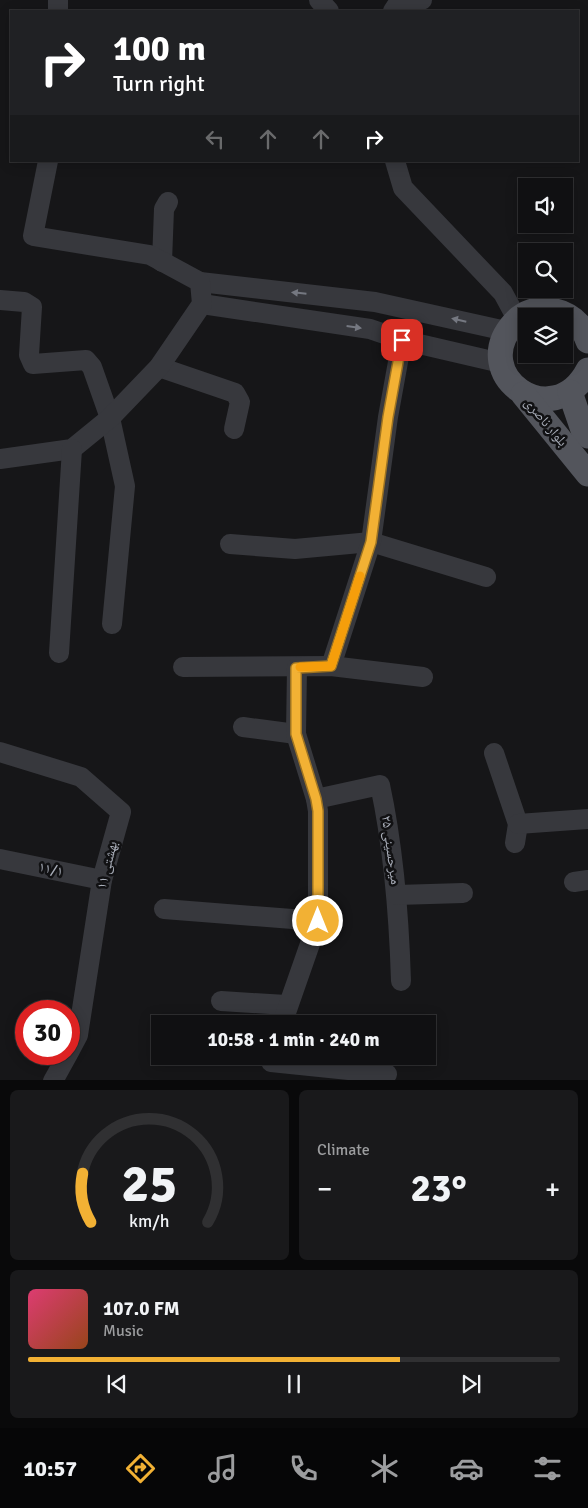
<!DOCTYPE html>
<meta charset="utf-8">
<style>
:root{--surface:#101012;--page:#19191b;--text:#f1f3f6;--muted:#9c9d9f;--line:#303032;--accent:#f2b134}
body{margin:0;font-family:Signika,"Noto Naskh Arabic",sans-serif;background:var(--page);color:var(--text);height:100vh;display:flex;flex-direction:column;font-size:19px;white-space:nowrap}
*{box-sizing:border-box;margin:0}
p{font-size:16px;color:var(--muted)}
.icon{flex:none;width:28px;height:28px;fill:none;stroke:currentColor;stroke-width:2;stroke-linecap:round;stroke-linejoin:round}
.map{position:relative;height:1080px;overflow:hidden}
.panel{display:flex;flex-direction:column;gap:10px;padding:10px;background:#09090a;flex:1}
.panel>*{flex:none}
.top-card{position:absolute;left:10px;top:10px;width:569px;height:152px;border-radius:0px;box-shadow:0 2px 12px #0003,0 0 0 1px var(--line);background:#202124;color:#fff;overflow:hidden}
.controls{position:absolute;left:518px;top:178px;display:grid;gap:10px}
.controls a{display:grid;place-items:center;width:55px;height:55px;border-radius:0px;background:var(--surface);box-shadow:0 2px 12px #0003,0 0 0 1px var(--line);font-size:25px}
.speed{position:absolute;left:15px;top:1000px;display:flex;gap:10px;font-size:25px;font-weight:700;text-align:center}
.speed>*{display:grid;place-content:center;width:65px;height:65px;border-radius:50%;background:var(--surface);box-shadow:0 2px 12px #0003,0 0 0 1px var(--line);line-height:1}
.speed .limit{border:8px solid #d22;background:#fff;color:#111}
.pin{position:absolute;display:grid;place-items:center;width:42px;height:42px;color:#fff;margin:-21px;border-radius:10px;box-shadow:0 2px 8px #0006}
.me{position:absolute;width:55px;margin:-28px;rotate:0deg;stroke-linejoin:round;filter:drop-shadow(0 0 4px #0008)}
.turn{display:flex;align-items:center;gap:18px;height:105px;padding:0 20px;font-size:22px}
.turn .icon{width:65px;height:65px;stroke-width:2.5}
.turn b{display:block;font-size:35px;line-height:42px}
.lanes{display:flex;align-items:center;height:48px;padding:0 20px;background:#0003;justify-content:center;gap:25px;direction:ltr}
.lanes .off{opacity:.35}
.big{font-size:38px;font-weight:700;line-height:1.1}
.panel .tile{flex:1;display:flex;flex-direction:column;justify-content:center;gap:8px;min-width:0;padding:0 18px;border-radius:8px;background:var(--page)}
.panel .dial{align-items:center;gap:0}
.dial svg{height:130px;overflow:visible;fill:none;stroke:var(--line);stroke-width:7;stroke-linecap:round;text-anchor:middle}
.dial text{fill:var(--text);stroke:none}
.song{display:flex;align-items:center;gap:15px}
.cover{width:60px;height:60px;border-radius:8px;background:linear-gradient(135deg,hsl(340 70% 55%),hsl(20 70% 35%))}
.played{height:5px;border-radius:2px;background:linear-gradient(90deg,var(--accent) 70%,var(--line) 70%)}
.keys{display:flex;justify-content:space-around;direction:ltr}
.heat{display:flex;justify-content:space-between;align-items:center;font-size:28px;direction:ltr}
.panel .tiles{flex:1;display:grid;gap:10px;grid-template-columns:1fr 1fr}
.tile:last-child{grid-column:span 2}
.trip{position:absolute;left:151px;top:1015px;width:285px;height:50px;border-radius:0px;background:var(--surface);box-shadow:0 2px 12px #0003,0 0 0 1px var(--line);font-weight:700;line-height:50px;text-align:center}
.tab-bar{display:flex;height:80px;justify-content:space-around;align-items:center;background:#060607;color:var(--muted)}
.tab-bar .icon{width:35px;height:35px}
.tab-bar .active{color:var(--accent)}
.tab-bar b{font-size:22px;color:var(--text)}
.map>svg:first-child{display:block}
</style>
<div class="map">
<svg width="588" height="1081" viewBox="0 0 588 1081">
<rect width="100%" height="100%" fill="#161618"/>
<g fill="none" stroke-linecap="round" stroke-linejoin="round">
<!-- minor -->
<g stroke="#37383d" stroke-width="20">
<path d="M58,0V11"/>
<path d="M319,0L329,11"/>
<path d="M393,11L397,5L422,0"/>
<path d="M395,161L403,188L503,293L517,319"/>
<path d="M162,262L164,209L168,202"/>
<path d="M200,282L375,302L506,331"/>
<path d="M0,300L24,302L32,307L29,355L33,364L86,360L92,367L110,418L125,486L112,624"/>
<path d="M202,304L370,329L402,340L501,363"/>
<path d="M159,367L235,393L240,402L234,429"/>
<path d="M0,459L72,449L110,418L159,367L202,304L200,282L150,255L33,236L48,161"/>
<path d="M230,544L295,549L371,542L486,577"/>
<path d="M59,653L72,449"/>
<path d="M331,666L371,542L388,417L402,340"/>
<path d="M183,667L331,666L423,677"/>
<path d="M243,727L296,734"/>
<path d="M0,752L81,777L121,812L102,880L78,1035L69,1052"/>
<path d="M494,753L518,824L515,843"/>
<path d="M316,799L380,785C394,850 399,915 401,981"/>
<path d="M518,824L588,819"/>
<path d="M0,859L102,880"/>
<path d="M574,882L588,880"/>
<path d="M397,895L463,893"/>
<path d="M164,909L318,921"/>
<path d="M221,1001L286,1005"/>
<path d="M282,1024L318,921V811L316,799L296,734L297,667"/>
<path d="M271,1062L387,1074"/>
<path d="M53,1081L68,1054"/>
</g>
<!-- major -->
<g stroke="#53555c" stroke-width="25">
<path d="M588,341C582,324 570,314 552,310C539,307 523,312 514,323C467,375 553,436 588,370"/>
<path d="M570,392L583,430L588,436"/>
<path d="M523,394L588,474"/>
</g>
</g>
<!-- one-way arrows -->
<defs><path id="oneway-solid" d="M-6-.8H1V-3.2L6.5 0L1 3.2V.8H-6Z" transform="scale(1.25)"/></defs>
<g fill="#757881">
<use href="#oneway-solid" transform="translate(299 293) rotate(-174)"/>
<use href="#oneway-solid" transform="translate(459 320) rotate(-167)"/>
<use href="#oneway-solid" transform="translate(354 327) rotate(8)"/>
</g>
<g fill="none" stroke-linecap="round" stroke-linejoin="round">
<!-- route casing -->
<g stroke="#9d7322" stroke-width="12">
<path id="route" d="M318,921V811L316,799L296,734V668L331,666L371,542L388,417L402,340"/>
</g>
<!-- route -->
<use href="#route" stroke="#f2b134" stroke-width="9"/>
<!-- slow -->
<path stroke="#f59e0b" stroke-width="9" d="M300,667L331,666L360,576"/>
</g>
<g text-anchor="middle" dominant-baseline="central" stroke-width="5" stroke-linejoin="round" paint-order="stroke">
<!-- street labels -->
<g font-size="14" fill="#a8adb8" stroke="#111113">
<text transform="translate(546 422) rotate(50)">بلوار ناصری</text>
<text transform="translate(391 850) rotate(82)">میرحسینی ۲۵</text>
<text transform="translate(107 865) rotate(-76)">بهشتی ۱۱</text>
<text transform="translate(51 869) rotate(12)">۱۱/۱</text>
</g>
</g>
</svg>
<div class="controls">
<a><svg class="icon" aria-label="sound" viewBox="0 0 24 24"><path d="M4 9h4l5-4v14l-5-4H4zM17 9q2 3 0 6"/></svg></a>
<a><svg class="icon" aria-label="search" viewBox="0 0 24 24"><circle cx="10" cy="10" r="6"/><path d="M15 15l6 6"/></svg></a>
<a><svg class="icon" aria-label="layers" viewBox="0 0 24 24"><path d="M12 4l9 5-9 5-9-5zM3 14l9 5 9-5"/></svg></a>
</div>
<div class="speed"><div class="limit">30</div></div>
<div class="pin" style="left:402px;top:340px;background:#d93025"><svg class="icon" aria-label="arrive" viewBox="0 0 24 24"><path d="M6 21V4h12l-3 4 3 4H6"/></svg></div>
<svg class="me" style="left:318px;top:921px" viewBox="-20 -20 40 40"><circle r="17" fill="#f2b134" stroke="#fff" stroke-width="3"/><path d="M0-11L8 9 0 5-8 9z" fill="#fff"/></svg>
<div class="trip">10:58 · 1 min · 240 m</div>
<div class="top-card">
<div class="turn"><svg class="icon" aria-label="right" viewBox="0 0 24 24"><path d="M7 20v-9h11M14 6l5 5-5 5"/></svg><div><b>100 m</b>Turn right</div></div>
<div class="lanes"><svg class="icon off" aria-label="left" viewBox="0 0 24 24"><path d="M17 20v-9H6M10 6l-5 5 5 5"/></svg><svg class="icon off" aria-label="ahead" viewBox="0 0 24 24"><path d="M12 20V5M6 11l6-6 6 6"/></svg><svg class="icon off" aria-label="ahead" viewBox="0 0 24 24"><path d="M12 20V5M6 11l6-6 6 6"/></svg><svg class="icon" aria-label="right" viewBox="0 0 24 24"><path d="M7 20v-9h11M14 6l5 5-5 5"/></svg></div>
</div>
</div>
<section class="panel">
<div class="tiles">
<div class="tile dial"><svg viewBox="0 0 100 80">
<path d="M14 69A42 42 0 1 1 86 69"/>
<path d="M14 69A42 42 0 0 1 9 39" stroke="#f2b134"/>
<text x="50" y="56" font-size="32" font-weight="700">25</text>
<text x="50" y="72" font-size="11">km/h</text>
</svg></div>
<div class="tile"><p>Climate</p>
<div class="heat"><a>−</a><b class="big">23°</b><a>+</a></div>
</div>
<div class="tile">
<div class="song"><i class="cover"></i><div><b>107.0 FM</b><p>Music</p></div></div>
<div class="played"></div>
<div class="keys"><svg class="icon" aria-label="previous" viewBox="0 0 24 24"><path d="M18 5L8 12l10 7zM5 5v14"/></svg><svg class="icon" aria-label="pause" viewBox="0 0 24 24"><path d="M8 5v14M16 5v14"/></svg><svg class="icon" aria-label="next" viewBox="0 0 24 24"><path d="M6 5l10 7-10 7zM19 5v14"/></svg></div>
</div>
</div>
</section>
<nav class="tab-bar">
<b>10:57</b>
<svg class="icon active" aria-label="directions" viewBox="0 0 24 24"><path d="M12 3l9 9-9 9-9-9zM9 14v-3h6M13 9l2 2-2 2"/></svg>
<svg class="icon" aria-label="music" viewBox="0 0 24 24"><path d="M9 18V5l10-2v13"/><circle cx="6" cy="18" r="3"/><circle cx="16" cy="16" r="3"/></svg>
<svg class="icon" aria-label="phone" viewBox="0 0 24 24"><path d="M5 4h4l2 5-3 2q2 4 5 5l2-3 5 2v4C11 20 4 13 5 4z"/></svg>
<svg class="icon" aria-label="climate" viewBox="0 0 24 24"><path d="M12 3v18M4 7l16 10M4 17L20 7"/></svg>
<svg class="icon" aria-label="car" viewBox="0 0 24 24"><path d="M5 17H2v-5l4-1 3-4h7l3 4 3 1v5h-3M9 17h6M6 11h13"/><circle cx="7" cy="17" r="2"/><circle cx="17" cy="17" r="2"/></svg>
<svg class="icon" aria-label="filters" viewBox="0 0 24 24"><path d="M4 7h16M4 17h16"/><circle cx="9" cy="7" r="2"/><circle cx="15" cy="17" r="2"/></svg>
</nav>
